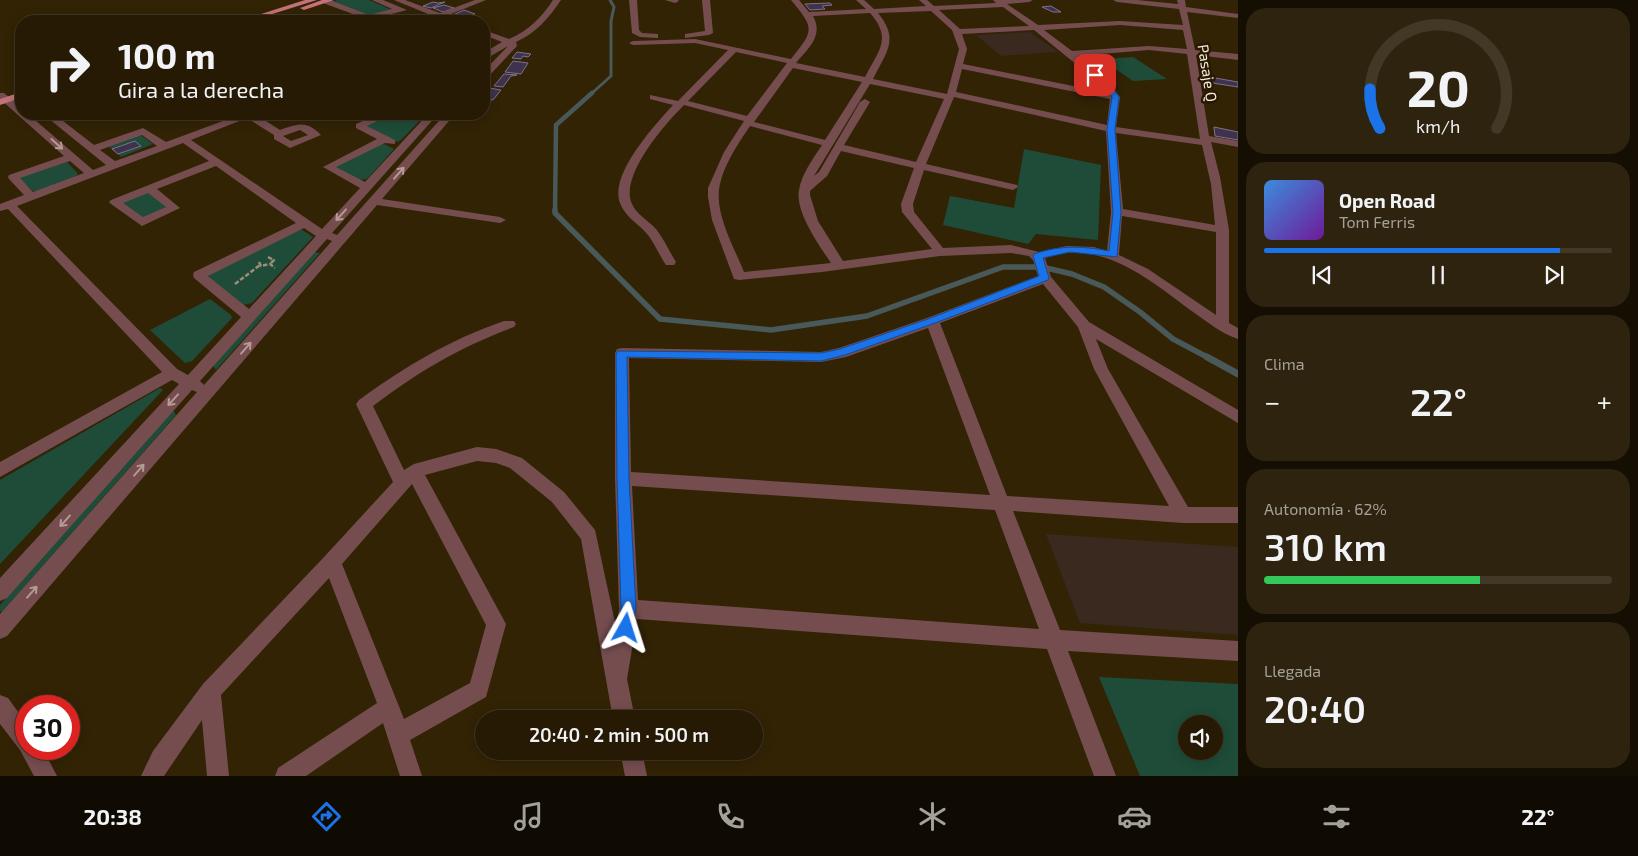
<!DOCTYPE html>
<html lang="es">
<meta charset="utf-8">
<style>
:root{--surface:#261a04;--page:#2e230e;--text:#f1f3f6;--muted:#a4a19a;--line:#423826;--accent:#1a73e8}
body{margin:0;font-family:"Exo 2",sans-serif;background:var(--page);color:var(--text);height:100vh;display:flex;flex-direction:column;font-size:19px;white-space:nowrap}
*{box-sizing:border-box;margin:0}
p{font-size:16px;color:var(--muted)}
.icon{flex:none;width:28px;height:28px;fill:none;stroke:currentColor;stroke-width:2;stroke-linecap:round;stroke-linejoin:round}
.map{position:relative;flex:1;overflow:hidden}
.panel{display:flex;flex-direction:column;gap:8px;padding:8px;background:#150e02;width:400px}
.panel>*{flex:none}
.guide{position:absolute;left:15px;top:15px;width:475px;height:105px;border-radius:20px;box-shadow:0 2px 12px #0003,0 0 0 1px var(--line);background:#261a04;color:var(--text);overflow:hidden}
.tools{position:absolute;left:1178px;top:715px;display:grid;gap:10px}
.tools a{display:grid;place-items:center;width:45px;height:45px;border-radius:50%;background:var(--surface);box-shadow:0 2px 12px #0003,0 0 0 1px var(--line);font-size:25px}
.speed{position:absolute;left:15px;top:695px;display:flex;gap:10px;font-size:25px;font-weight:700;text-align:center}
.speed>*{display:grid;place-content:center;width:65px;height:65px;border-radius:50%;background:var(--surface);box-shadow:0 2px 12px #0003,0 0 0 1px var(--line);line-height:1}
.speed .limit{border:8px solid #d22;background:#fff;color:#111}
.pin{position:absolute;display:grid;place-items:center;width:42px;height:42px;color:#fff;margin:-21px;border-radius:10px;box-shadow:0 2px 8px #0006}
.me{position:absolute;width:55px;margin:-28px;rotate:6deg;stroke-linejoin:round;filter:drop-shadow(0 0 4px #0008)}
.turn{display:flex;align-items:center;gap:18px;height:105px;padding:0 20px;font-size:22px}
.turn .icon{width:65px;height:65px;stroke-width:2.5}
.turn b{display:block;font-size:35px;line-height:42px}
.big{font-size:38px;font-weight:600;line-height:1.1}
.panel .tile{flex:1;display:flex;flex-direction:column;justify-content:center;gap:8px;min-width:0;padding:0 18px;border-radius:20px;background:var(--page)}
.panel .dial{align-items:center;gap:0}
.dial svg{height:130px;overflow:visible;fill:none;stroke:var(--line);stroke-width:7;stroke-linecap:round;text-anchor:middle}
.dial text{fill:var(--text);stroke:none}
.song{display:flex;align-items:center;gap:15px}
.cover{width:60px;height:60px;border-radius:8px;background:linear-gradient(135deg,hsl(210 70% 55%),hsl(280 70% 35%))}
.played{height:5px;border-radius:2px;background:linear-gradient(90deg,var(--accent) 85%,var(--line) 85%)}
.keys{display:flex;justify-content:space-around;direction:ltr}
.heat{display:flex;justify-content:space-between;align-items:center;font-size:28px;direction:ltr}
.charge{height:8px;border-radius:4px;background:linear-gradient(90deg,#34c759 62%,var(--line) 0)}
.trip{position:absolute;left:475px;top:710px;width:288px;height:50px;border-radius:25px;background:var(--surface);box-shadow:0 2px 12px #0003,0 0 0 1px var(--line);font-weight:600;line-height:50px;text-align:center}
.dock{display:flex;height:80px;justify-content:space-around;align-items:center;background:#0f0a02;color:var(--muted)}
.dock .icon{width:35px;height:35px}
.dock .active{color:var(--accent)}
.dock b{font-size:22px;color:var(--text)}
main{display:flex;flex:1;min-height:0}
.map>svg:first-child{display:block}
</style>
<main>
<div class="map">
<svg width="1238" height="776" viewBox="0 0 1238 776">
<rect width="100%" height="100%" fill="#322305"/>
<!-- education -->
<g fill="#39291f">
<path d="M1030,32L1058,52L1001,56L976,35Z"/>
<path d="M1046,534L1238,547V635L1080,623Z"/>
</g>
<!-- green -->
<g fill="#1e4c39" fill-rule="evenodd">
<path d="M337,0H369L392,10L369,18L332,2Z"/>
<path d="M1133,57L1167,79L1133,81L1101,59Z"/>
<path d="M392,114H426L400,141L395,142L366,126Z"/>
<path d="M139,134L153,144L121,157L108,146Z"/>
<path d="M384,144L394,149L367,179L359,180L334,167L377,145Z"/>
<path d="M1024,149L1101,165L1098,240L1036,234L1028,244L943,225L950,196L1014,208Z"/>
<path d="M67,162L78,174L76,176L38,191H33L18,178Z"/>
<path d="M143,192L148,193L167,207L141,219L121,203Z"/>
<path d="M299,228L313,237L252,303L243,305L208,276L213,271Z"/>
<path d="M314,252L320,253L216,370L213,366Z"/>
<path d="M210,299L231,315L232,318L192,361L185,363L150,330Z"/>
<path d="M160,388L163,390L0,564V480Z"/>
<path d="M173,410L176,415L2,612L0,611V605Z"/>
<path d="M1099,677L1238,684V776H1140ZM1186,724H1214V751H1186Z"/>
</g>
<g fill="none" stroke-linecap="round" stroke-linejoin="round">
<!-- stream-far3 -->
<path stroke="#49595a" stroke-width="3" d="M591,94L611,76V21L614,7L610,0"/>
<!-- stream-far2 -->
<path stroke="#49595a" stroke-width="4.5" d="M555,211L556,125L592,93"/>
<!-- stream-far1 -->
<path stroke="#49595a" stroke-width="5.5" d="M555,210V213L660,319L771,330L867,316L1003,267H1042L1072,274L1104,287L1140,312L1173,339L1209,358"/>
<!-- stream -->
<path stroke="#49595a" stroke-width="7" d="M1207,357L1238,374"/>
</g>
<!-- building -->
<g fill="#3e324d" stroke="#7e718f">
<path d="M433,2L438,3L445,2L431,8L423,6Z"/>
<path d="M830,3L832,5L822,6L825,9L810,10L805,4Z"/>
<path d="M444,5L454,8L443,12L433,8Z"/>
<path d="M1051,6L1061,12H1053L1042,7Z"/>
<path d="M464,10L475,14L463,18L453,15Z"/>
<path d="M517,52L531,54L528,57L523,56L521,59L512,58Z"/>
<path d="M513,61L528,63L521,74L505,72Z"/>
<path d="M504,74L517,75L511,76L503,87L494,86Z"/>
<path d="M1204,76L1238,82V87L1206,82Z"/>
<path d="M489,88L501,90L493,100L484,99V94Z"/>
<path d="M1214,127L1238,132V140L1215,136Z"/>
<path d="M135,141L141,146L118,154L112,149Z"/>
</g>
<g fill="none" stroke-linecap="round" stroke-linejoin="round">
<!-- path-far1 -->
<g stroke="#9a8e78" stroke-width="2" stroke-dasharray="2.5 1" stroke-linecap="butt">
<path d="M77,119L92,114"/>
<path d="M400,120L410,114"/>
</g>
<!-- path -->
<g stroke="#9a8e78" stroke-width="2.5" stroke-dasharray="4.5 2" stroke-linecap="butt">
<path d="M268,257L274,260L270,264"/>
<path d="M259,262L261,266L270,264L275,268"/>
<path d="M235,284L260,265"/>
</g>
<!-- minor -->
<g fill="#754d4f" fill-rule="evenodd">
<path d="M323,0H330L369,15L392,9L372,0H383L407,10L369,20L323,3Z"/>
<path d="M394,0H405L440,13L475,0H486L446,16V19L422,21L433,16Z"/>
<path d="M553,0H561C549,18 536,33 516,42L517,46L487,78L484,79V71L508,46L484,60L485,52L502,42L484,35V30L509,39C528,31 542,17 553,0Z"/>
<path d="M629,0H637L639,30L642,33L658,34V38L640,37L632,33Z"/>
<path d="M665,0H678L679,1L675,3Z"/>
<path d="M702,0H710L713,33L709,35L685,38V34L705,31Z"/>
<path d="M791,0H799L809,12L866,9L856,0H864L874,9L926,6L919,0H927L934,6L996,3L993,0H1033L1029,2L1007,4L1038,25L1120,21L1183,25L1179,9L1117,2L1113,0H1137L1178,4L1177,0H1185L1186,7L1238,14V18L1187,12L1195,50L1238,54V60L1196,55L1209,136L1238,141V147L1211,142L1220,177L1229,230V323L1238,328V339C1222,334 1209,323 1196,314C1158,287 1117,249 1067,253C1060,254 1052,256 1045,258L1051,277L1089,322L1238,410V423L1096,339L1108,369L1188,507H1238V523H1183L1013,511L1060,630L1238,641V661L1068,651L1116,776H1094L1047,649L637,619L627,679L635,719H613L581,539L552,502L510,468L496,463L477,461L425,475L506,624L486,697L410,740L422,776H400L383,723L306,776H275L278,768L377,703L329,578L221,695L229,776H207L202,720L164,776H141L153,751L203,684L325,556L393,482L356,404L359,400C406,366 449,340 504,321H514L516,324L514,327C460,347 418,372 373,406L404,470L414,464L477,447L496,449L522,458L564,492L595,530L616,627L619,609L615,478V353L617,349L622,348L821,352L839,348L927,318L1038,276L1033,260L1029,256L1011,253L940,256L822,272L739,280L734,279L712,220L708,197V188L724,152L744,121L684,105C665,124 619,176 632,204C636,214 649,221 656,229C664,239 669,251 676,262L674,265H666C659,255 655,244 648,235C639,224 625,217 620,203C609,174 655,125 673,105L650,99V95L678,101L728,50L695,43L633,45L629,43L633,41L695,39L791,59C814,30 815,29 791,0ZM1003,7L1029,26L960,29L939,10ZM931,11L952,30L959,49L947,94L873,79C886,52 900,40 878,13ZM870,13C893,39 878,51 865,77L796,63C808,48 824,36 813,16ZM1120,25L1183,30L1187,49L1149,46L1072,51L1044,30ZM1034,30L1093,78L1108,93L963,64L967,49L962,34ZM1149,50L1187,54L1200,139L1116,127L1120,97L1108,81L1077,56ZM736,52L787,63L747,116L688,101ZM793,68L862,82L825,140L754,122ZM962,69L1110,99L1107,125L956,92ZM870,84L944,99L916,162L844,145L870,102L865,99L860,102L819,172L814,176ZM954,97L1106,131L1111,212L1107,251L1094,247L1067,246L1039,252L1011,245L943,248L914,212L913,204L924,170L1013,190L1018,187L1017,185L926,164ZM750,126L822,145C813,159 802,173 799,190C795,212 819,245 831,263L744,272C734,247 716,216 719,190C722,167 738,144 750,126ZM1116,133L1202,145L1211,184L1215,225L1123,209ZM841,151L914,168L901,204L902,212L932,249L843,261L818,221L810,195V191L827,176ZM1122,216L1216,232V315L1148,269L1119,255ZM1043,284L1078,327L1094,369L1169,506L1007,496L940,323ZM928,328L990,495L631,472L629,358L821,362L846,357ZM412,484L486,625L470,683L404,719L342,564ZM632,486L995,510L1039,629L638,600Z"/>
<path d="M0,93H4L21,107V114H28L93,170L106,165L43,114H54L94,145L143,128L166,142L242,114H255L280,130C298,124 306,120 321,135L290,148L274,139V135L247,118L191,140L322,229L360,188L323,167L377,139L356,128V124L379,114H392L367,126L395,140V144L385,143L336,167L365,182L428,114H438L332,233L337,235L445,114H455L382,199L500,217L506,220L500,223L377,205L7,636L0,639V614L197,392L192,390L7,598L0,601V578L179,384L172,380L0,477V462L162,372L8,209L0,211V204L24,195L9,179L8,177L9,175L64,156L0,99ZM300,130L308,135L291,141L283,136ZM142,135L157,146L115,161L100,150ZM183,143L209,161L111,200L109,202L111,204L142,226L180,208L157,189L216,166L296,223L194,272L193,275L194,278L241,317L188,375L177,369L17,206ZM70,161L84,173L33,192L20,178ZM148,193L166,207L143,217L123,203ZM304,228L316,236L249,309L208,276ZM327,239L332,241L204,385L200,381Z"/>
<path d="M0,695L8,698L26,723V749H43L57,776H34L20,750L0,724Z"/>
<path d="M620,751H642L647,776H625Z"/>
</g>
<!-- major -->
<g fill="#c47277" fill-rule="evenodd">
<path d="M305,0H317L250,21H239Z"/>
<path d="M322,0H334L304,10L300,8Z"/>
<path d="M21,92V98L0,105V99Z"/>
</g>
</g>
<!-- one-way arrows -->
<defs><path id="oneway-shaft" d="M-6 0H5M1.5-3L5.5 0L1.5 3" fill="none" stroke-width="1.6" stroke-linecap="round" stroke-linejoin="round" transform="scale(1.25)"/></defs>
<g stroke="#b49b94">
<use href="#oneway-shaft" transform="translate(57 144) rotate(42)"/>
<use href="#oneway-shaft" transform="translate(399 173) rotate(-49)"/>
<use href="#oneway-shaft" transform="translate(341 215) rotate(132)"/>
<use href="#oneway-shaft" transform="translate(246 348) rotate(-49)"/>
<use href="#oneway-shaft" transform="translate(173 400) rotate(132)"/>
<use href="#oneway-shaft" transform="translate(139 470) rotate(-49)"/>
<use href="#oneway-shaft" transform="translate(65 521) rotate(132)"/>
<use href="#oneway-shaft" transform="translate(32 592) rotate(-49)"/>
</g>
<!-- route -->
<path fill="#1a73e8" stroke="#114b97" d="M1095,73L1109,83L1119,97L1115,129L1121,212L1117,257L1070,252L1043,258L1049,278L1048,280L935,323L845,355L821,361L627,357L629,478L636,608L631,633L626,635L620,633L618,628L621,608L617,478L616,354L618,351L821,353L840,349L928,319L1039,276L1033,256L1034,254C1060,245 1083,246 1109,251L1113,212L1107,129L1112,97L1104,86L1092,76L1091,75Z"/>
<g text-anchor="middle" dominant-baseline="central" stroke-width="5" stroke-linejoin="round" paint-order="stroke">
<!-- far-street labels -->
<g font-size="15" fill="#f3e9d9" stroke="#281900">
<text transform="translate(1208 73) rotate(81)">Pasaje Q</text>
</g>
</g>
</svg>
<div class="tools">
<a><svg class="icon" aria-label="sound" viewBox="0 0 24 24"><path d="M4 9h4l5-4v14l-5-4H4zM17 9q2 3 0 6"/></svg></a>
</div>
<div class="speed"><div class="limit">30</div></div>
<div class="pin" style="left:1095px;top:75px;background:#d93025"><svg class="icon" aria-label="arrive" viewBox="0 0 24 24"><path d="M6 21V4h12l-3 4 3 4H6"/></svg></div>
<svg class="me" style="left:626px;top:628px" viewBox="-20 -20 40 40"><path d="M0-17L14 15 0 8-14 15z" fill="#1a73e8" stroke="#fff" stroke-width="4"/></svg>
<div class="trip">20:40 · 2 min · 500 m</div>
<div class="guide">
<div class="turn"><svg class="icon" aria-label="right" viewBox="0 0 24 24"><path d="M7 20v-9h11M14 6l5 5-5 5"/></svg><div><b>100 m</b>Gira a la derecha</div></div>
</div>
</div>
<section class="panel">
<div class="tile dial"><svg viewBox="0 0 100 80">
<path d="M14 69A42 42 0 1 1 86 69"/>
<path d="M14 69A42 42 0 0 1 8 45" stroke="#1a73e8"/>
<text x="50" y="56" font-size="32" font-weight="700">20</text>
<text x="50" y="72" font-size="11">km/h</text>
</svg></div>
<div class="tile">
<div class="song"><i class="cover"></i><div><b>Open Road</b><p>Tom Ferris</p></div></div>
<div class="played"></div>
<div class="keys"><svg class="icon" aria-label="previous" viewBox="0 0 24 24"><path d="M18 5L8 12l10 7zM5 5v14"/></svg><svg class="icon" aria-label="pause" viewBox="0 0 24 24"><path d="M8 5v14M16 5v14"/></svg><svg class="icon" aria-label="next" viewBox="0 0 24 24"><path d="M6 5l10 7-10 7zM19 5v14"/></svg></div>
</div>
<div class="tile"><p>Clima</p>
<div class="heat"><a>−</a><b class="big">22°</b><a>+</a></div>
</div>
<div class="tile"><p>Autonomía · 62%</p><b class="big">310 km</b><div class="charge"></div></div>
<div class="tile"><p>Llegada</p><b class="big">20:40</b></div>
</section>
</main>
<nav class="dock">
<b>20:38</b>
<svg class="icon active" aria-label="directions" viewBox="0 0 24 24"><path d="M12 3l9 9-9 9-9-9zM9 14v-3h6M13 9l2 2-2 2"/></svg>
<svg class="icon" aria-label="music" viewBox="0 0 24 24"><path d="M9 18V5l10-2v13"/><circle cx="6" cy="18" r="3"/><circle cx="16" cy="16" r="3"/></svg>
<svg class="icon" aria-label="phone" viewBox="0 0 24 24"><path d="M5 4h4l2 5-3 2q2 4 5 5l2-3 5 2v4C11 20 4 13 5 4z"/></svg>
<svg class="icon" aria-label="climate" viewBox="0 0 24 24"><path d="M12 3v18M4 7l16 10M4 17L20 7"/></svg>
<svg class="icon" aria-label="car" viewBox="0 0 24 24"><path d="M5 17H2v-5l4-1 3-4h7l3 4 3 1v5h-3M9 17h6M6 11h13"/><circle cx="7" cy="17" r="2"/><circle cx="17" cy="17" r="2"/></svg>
<svg class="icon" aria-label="filters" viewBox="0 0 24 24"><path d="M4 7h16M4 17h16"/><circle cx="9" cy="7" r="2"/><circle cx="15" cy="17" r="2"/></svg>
<b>22°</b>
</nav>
